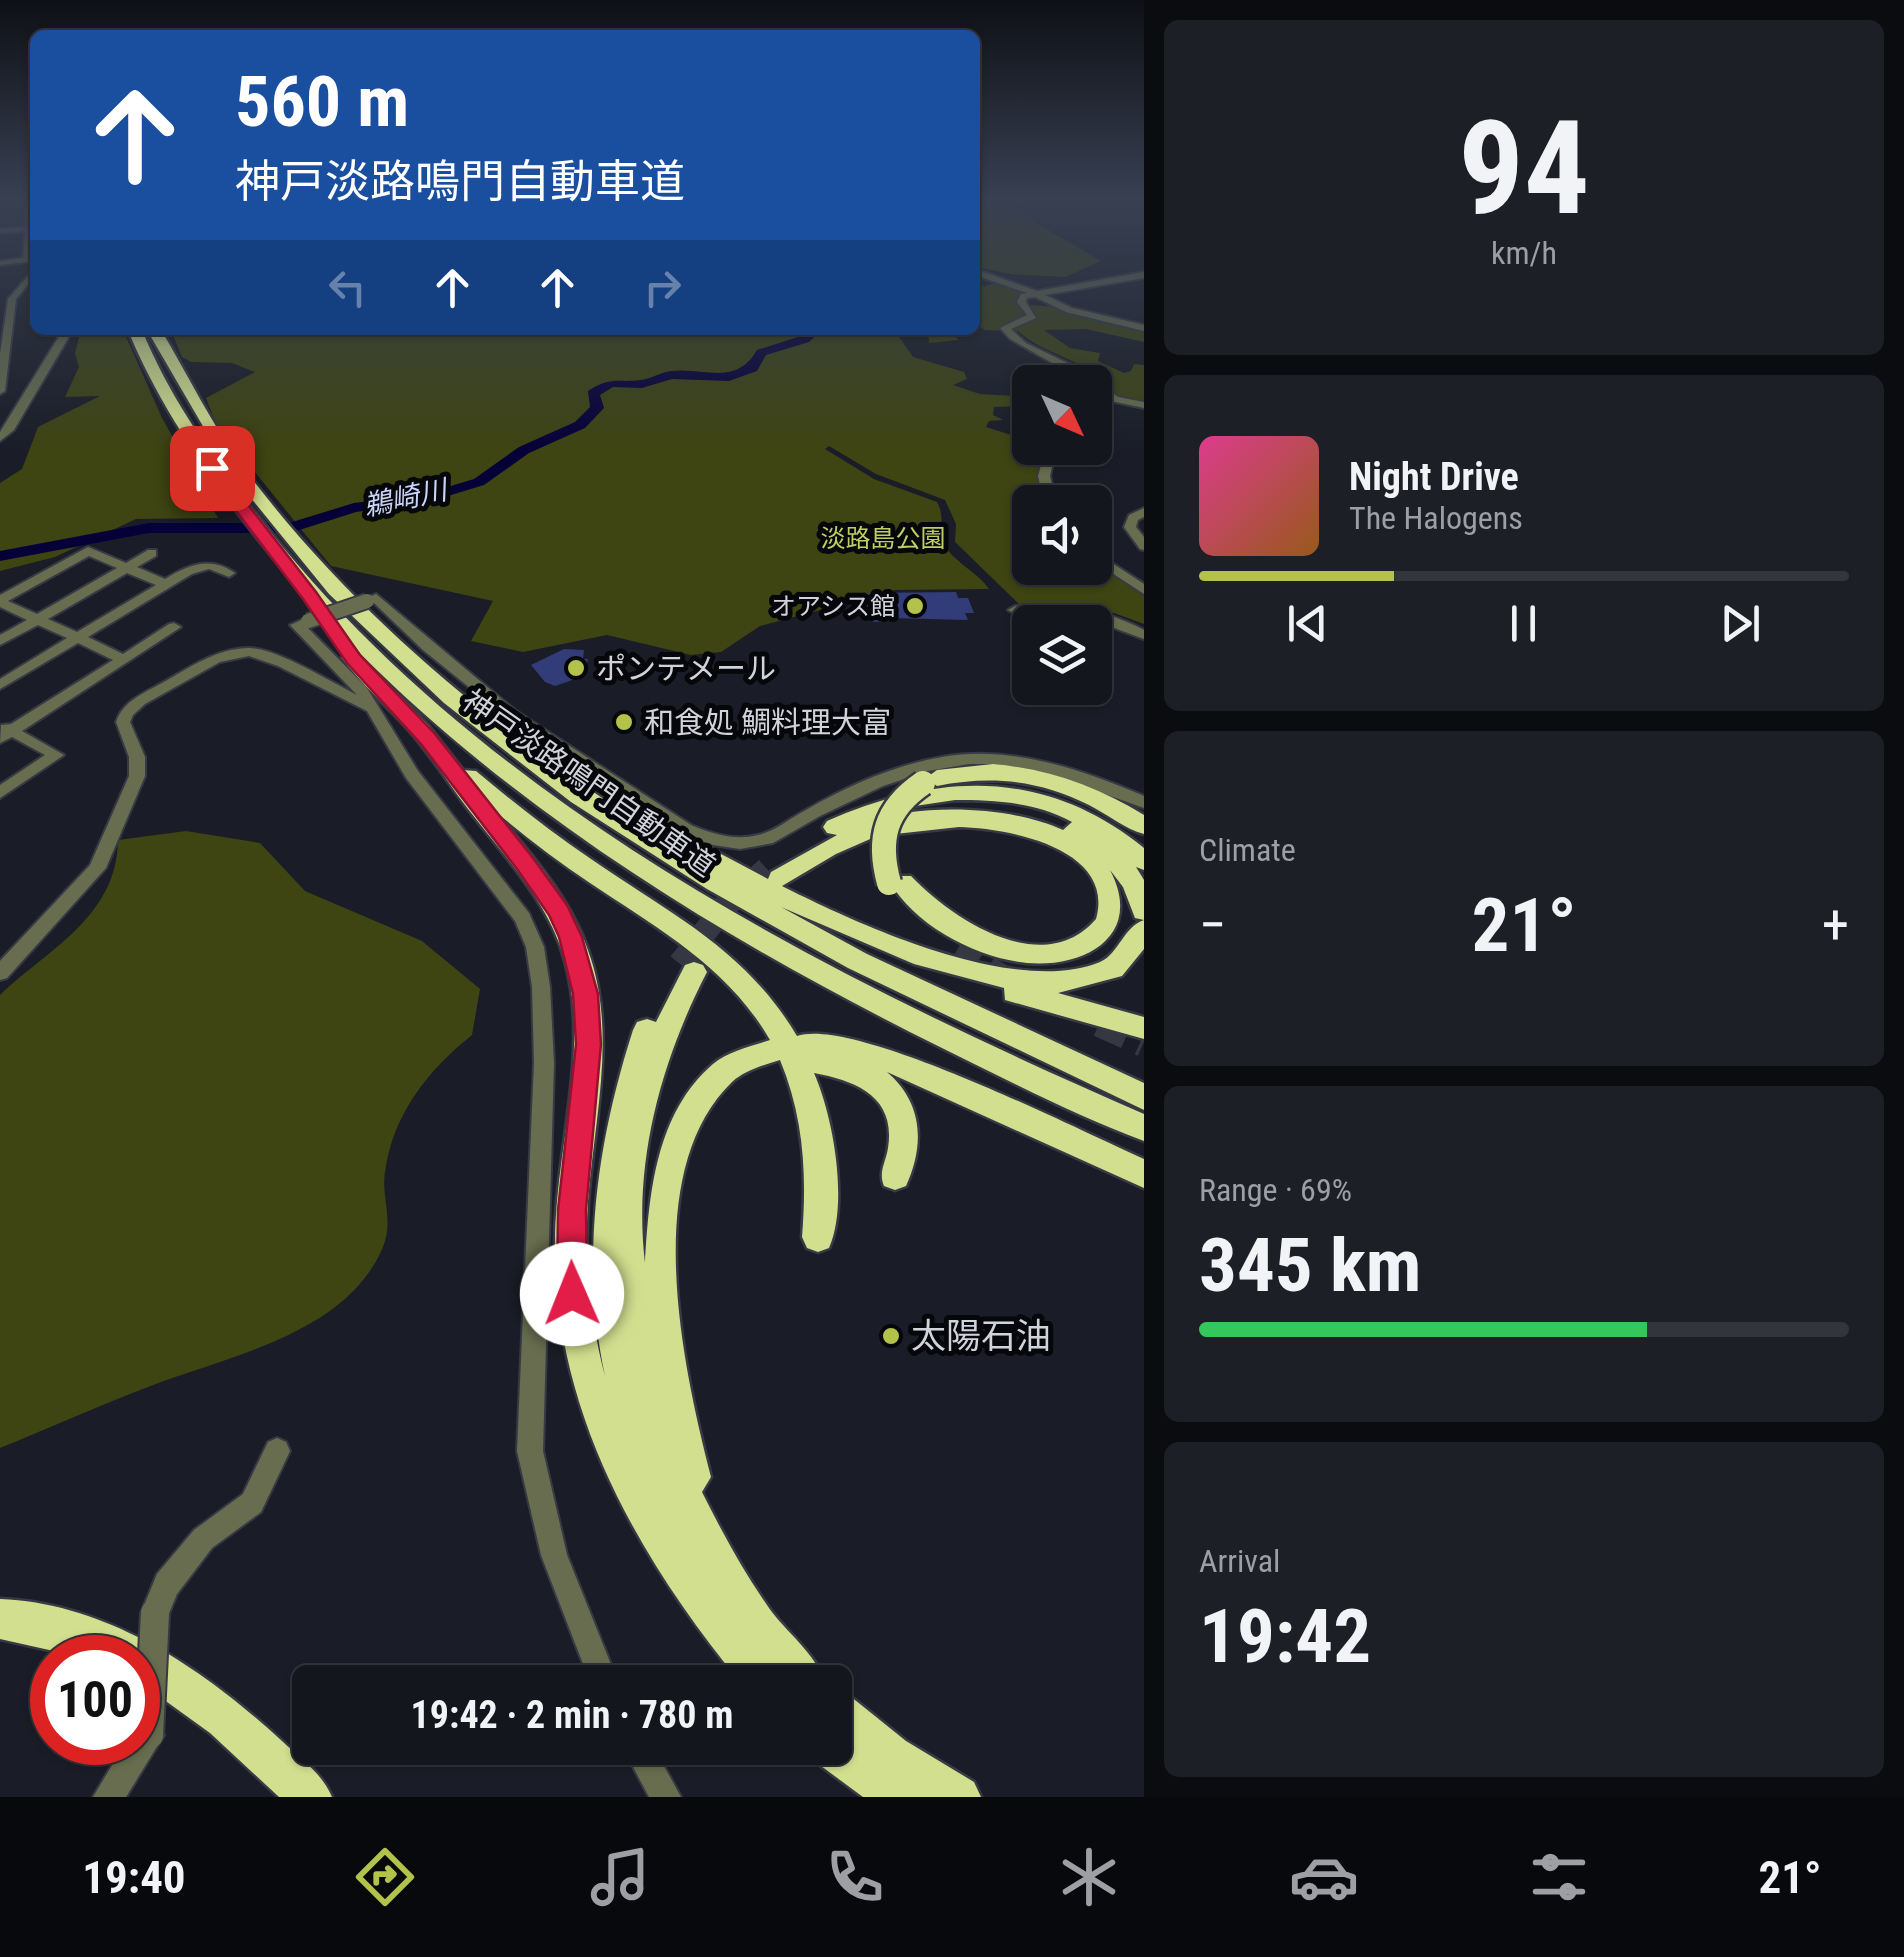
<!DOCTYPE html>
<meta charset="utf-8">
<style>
:root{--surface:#14161d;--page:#1d1f26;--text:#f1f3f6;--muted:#9d9fa4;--line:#33353b;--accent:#b3c24b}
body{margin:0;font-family:"Roboto Condensed","Noto Sans JP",sans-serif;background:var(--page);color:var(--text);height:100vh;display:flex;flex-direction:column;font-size:38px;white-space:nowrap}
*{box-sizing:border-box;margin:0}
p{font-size:32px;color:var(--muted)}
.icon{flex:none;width:55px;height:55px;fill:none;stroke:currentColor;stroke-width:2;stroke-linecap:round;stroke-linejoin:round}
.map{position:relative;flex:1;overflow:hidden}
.drawer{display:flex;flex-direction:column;gap:20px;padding:20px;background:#0b0c10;width:760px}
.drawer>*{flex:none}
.hud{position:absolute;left:30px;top:30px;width:950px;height:305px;border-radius:15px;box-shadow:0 2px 8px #0004,0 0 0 2px var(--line);background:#1a4fa0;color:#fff;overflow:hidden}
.needle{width:65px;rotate:134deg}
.tools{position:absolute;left:1012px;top:365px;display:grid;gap:20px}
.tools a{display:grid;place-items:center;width:100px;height:100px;border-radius:15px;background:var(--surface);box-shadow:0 2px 8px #0004,0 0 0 2px var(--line);font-size:50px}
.speed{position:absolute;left:30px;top:1635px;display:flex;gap:20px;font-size:50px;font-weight:700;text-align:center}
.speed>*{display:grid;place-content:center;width:130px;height:130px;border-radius:50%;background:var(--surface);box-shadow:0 2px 8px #0004,0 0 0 2px var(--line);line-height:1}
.speed .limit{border:15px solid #d22;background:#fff;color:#111}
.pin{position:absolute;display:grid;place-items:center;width:85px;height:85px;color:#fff;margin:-42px;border-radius:20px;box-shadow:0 5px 15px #0006}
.me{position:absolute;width:110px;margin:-55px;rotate:359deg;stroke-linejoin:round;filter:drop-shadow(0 0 8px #0008)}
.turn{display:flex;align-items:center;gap:35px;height:210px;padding:0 40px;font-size:45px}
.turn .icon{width:130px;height:130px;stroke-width:2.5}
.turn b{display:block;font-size:70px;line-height:85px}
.lanes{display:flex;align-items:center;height:95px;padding:0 40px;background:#0003;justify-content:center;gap:50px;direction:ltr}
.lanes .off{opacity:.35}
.big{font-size:75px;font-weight:700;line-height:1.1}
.drawer .widget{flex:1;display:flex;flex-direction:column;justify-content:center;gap:15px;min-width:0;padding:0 35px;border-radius:15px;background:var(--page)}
.drawer .dial{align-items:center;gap:0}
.dial b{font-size:130px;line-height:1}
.song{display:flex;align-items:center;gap:30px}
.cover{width:120px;height:120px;border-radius:15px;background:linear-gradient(135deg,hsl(330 70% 55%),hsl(30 70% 35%))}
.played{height:10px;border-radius:5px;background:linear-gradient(90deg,var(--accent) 30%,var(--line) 30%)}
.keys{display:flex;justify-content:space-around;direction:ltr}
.heat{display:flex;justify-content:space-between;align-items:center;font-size:55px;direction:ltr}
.charge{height:15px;border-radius:8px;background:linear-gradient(90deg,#34c759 69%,var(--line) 0)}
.trip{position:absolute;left:292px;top:1665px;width:560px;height:100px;border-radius:15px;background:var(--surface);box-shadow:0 2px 8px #0004,0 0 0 2px var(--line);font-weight:700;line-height:100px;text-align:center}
.tabs{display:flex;height:160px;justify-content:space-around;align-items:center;background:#08090c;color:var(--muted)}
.tabs .icon{width:70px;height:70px}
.tabs .on{color:var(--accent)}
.tabs b{font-size:45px;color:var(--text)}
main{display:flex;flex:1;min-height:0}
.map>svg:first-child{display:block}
</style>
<main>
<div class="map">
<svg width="1144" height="1797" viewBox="0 0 1144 1797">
<rect width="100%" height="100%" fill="#1a1d27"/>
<!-- green -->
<g fill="#3e4412">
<path d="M975,201H1011L1036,223L1101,261L1065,277L1011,274L975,267Z"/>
<path d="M1002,281L1030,293L1020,296L1016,304L1059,307L1144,330V342L1086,329L1044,330L1070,348L1100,353L1098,361L1124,373L1131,371L1134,364L1144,365V403L1112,395C1092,358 1047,358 1018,331L985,330L975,324V289Z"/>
<path d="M81,330H123L162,418L218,518L136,519L55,557L0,571V483L22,469L38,427L100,396L65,397L79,367L75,353Z"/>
<path d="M171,330H947L959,340L929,343L928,332L897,334L913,357L964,372L967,379L953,385L980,394L1030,397V406L994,407L993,415L1003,420L989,421L986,427L1030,441V448H1046L1040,484L1047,502H1030V568H1095V560L1144,596V624L1114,613L1019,604L955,542L956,524L945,500L876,474L829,446L825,449L874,479L937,502C946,517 937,535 947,549C959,565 978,573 989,589L895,590L760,626L721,652L691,655L607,635L523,652L471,641L493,601L331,566L216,424L206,398L255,372L232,363L191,362L182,357Z"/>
<path d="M186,831L260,843L305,891L422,941L480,989L472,1035C428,1070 393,1114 385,1172C381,1198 394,1220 383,1247C346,1335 227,1356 148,1387C98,1406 49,1428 0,1448V995C48,949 117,917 118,840Z"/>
</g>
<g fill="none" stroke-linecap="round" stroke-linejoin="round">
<!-- river -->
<path fill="#060038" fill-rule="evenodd" d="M809,330H822L809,342L766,355L757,371L729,381L672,379L642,388L613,387L600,395L604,408L585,428L529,453L484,485L428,502L356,512L290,533H149L0,561V551L149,523H289L354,503L421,495L474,479L519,447L575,422L590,407L588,391C612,376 616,383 641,380C651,379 661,372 671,371C706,367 735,387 757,350L801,336Z"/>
</g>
<!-- building -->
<g fill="#323c78">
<path d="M956,592L958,598H968L974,613H965L968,620L890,618L892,621L873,622L870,613H862L857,599H866L864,593Z"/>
<path d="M564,649L584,650L583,659H588L584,676L555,686L545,682L531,665Z"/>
</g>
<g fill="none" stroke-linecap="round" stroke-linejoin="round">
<!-- highway-tunnel-far1 -->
<g stroke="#353842" stroke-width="24" stroke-dasharray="24 12" stroke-linecap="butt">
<path d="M957,950L1005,978"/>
<path d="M680,964L726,905L767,869"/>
</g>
<!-- highway-tunnel -->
<path stroke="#353842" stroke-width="30" stroke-dasharray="30 15" stroke-linecap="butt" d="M1100,1022L1144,1042"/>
<!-- minor casing -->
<g stroke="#373a44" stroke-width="4">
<g id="minor">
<path d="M26,201H34L35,230L32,231L31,257H35V261L0,265V261L23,258L25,231L0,233V229L25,227Z"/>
<path d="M35,268V276L16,299L5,391L0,394V354L8,299Z"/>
<path d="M975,269L1037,291L1144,272V278L1045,295L1072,308L1144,325V331L1066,312L1035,297L1027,298L1026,302L1036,318L1011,329L1026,343L1086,372L1118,397L1144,402V408L1111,401L1095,390V382H1086L1010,339L1000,328L1027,315L1017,302L1021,294L1027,293L975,275Z"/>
<path d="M63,330H73L14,430L0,441V432Z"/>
<path d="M1046,448H1056L1050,476L1056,502H1044L1038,476Z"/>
<path d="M1144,508V517L1138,520L1136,527L1144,537V550L1140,549L1124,527L1129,515Z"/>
<path d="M88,547L126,563L148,550H156V556L137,567L165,579C189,564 211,556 235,573L229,577L209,569L192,574L88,637L123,654L169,624L174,623L181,627L22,731L64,755L0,798V785L45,755L12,737L0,743L1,725L11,724L113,660L78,643L0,689V679L67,638L38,625L0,645V635L27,620L0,607V595ZM89,556L117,568L37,614L8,601ZM127,573L156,585L77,632L48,619Z"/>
<path d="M1095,552L1144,584V594L1095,562Z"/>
<path d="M376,594L516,711L691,825C712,834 735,841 758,835C776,831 790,818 806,810C847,786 895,765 942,757C1011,745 1081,769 1144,796V808L1046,773L994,764H969L928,771L883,786L820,816L773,843L740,849L713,845L679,833L506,717L423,650L374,603L367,605L360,601Z"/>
<path d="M1031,605C1070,605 1109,611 1144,630V639C1111,627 1084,615 1048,613C1035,613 1019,617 1008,610L1015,606Z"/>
<path d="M308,617L315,621L306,626L367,688L418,771L529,913L544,947L550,987L554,1063L543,1451L567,1555L618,1682H590L541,1555L517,1451L534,1063L532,987L526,947L515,921L406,778L367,711L278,666L249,656L220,662L145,704L133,715L130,722L145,757V776L106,868L7,978L0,980V961L90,865L129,776V757L116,722C123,701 144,693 162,683C189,668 217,648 249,648C276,648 331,682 357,695L290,625Z"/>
<path d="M277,1438L286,1442L290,1451L261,1512L212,1548L177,1594L165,1623L155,1627L145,1623L141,1613L157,1574L194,1530L243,1494L268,1442Z"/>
<path d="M149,1720L159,1725L164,1735L126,1797H93L126,1742H138L139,1725Z"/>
<path d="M623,1748H654L681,1797H649Z"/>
</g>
</g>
<!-- highway casing -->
<g stroke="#373a44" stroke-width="5">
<g id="highway">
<path d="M128,330H142C168,394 207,449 248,503C470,797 814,970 1144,1114V1141C1074,1115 1005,1079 938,1046C672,914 410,747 232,505C191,450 154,394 128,330Z"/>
<path d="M147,330H161C188,375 212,425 243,467C358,621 508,741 670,842L681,835L689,837L768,879L771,872L837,835L827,833L823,827L827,821C939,772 1045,768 1144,848V870L1136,867L1144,880V949L1122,976L1058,993L1144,1017V1039L1005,1000L1004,988L914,964L781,907L867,954L1144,1083V1110L848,968L707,889L571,802L444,703L329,594L229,471ZM955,800C995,800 1036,802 1072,822L1063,830C1011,806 922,803 867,822L915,806ZM959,827C1007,828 1116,848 1096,919C1043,980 952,919 911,876H893L890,882C915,926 977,958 1027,963C1087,968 1144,934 1110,870L1123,887L1135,918L1144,920C1123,927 1119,954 1100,962C1016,997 859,925 782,886L836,854L877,836Z"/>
<path d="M352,652L359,654L428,725L463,770L476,771C513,802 551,832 591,859C672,915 745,949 797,1036C855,1016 1080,1131 1144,1159V1188L887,1072C923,1103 925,1144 906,1186L895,1190L884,1186C878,1172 886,1162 888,1148C896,1097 857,1081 814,1073C833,1116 849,1203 829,1248L818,1252L807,1248L802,1237C807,1175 804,1118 780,1060C764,1065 745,1070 732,1082C639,1172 683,1367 711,1477L702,1492C722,1532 743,1571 769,1608C787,1633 815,1653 825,1682H740C628,1545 540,1385 557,1201C564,1121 587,1040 565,961C549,902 504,856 468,809C448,783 431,755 409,730C387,706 361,684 342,658ZM496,812C526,837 557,861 590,883C657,928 728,967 770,1040C752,1046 728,1051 713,1064C656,1113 649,1193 645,1263C633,1162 661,1061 707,972L703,965L694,962L685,965L656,1022L647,1019L637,1022L633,1030C597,1142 580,1259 605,1376C590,1319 584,1260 588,1202C594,1121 616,1038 591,959C574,903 533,856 496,812Z"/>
<path d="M993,764C1048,769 1097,786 1144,815V834C1125,829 1107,814 1089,805C1039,780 991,775 937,786L926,778L937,770Z"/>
<path d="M0,1599C108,1603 205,1670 282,1741C300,1758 322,1773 332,1797H279L210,1733L138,1681V1658H85L0,1639Z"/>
<path d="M835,1690L850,1696L906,1741L974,1782L981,1797H863L817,1763L811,1748H835Z"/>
</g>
</g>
<!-- minor -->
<use href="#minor" fill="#676d4e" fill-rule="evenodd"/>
<!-- highway -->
<use href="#highway" fill="#d2df8f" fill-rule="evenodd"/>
<!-- minor-bridge-far1 casing -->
<g stroke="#373a44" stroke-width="18" stroke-linecap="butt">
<path id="minor-bridge-far1" d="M308,621L367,601"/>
</g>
<!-- minor-bridge casing -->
<g stroke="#373a44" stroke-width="32" stroke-linecap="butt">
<path id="minor-bridge" d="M149,1735L155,1613"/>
</g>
<!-- highway-bridge casing -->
<g stroke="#373a44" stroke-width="29" stroke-linecap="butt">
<path id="highway-bridge" d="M889,883C877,839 885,809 923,783"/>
</g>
<!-- minor-bridge-far1 -->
<use href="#minor-bridge-far1" stroke="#676d4e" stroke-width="14"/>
<!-- minor-bridge -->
<use href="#minor-bridge" stroke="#676d4e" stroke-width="28"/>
<!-- highway-bridge -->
<use href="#highway-bridge" stroke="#d2df8f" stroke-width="24"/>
</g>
<!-- sky -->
<linearGradient id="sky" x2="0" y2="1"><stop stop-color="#0e1015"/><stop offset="0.44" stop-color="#384052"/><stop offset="1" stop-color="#384052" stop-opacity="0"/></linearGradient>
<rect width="1144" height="453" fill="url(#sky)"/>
<!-- route -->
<path fill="#e11d48" stroke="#92132f" stroke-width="2.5" d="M206,465H217L316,592L360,655L435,734L533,858L567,905L582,937L598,994L601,1044L586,1210L587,1294L583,1305L572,1309L562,1305L557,1294L558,1210L576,1044L573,994L559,937L549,915L517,869L421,744L347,663L303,599L206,471Z"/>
<!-- markers -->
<g fill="#b3c24b" stroke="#06070b" stroke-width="4">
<circle cx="915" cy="606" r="10"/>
<circle cx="576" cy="668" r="10"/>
<circle cx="624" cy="722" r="10"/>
<circle cx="891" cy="1336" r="10"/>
</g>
<g text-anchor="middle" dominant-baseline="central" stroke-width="10" stroke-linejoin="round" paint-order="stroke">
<!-- far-park labels -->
<g font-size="25" fill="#bfce64" stroke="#06070b">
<text x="883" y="538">淡路島公園</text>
</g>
<!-- far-poi labels -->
<g font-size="25" fill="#d1d3da" stroke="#06070b" text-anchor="end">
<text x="895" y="606">オアシス館</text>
</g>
<!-- far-water labels -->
<g font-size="28" font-style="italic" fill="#cad4fa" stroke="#06070b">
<text transform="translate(405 498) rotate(-12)">鵜崎川</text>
</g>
<!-- poi labels -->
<g font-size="30" fill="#d1d3da" stroke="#06070b" text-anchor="start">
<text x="596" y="668">ポンテメール</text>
<text x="644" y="722">和食処 鯛料理大富</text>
</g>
<!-- street labels -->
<g font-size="30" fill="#d1d3da" stroke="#06070b">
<text transform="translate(589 783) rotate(35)">神戸淡路鳴門自動車道</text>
</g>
<!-- near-poi labels -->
<g font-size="35" fill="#d1d3da" stroke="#06070b" text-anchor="start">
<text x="911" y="1336">太陽石油</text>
</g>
</g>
</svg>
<div class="tools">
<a><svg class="needle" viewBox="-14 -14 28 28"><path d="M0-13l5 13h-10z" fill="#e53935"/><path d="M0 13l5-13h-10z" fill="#9d9fa4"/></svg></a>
<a><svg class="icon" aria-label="sound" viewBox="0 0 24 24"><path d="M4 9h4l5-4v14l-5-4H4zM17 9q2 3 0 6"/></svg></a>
<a><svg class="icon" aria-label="layers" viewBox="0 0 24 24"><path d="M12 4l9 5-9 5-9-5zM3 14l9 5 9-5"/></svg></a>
</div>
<div class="speed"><div class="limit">100</div></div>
<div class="pin" style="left:212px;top:468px;background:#d93025"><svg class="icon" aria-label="arrive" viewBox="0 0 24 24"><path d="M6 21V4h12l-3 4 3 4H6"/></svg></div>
<svg class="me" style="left:572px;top:1294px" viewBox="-20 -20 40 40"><circle r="19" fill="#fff"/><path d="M0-13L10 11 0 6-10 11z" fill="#e11d48"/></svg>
<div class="trip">19:42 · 2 min · 780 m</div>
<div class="hud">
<div class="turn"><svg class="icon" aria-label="ahead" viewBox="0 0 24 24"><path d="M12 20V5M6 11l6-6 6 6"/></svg><div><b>560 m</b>神戸淡路鳴門自動車道</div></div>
<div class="lanes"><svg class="icon off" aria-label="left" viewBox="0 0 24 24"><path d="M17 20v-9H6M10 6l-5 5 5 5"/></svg><svg class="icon" aria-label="ahead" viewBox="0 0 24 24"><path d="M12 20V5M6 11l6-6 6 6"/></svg><svg class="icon" aria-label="ahead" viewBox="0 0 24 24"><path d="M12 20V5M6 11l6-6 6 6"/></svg><svg class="icon off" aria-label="right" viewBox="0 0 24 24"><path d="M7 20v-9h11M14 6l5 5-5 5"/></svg></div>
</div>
</div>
<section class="drawer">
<div class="widget dial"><b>94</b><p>km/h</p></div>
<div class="widget">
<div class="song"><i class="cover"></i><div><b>Night Drive</b><p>The Halogens</p></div></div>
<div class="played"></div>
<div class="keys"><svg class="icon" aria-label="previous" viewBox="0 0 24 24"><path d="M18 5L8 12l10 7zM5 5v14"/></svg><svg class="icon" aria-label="pause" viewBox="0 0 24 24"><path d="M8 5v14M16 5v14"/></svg><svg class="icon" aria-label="next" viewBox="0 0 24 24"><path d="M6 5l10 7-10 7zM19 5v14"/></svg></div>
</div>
<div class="widget"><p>Climate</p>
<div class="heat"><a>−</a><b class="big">21°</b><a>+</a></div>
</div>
<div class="widget"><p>Range · 69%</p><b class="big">345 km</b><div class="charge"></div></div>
<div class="widget"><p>Arrival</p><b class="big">19:42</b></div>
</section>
</main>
<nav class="tabs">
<b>19:40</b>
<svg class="icon on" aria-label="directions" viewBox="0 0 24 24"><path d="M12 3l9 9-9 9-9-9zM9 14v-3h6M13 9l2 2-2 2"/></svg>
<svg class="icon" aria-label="music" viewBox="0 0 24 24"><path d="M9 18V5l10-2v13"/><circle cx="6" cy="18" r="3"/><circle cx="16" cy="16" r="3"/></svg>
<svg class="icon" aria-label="phone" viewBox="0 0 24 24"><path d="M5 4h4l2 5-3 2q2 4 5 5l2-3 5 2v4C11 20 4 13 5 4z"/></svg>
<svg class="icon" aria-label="climate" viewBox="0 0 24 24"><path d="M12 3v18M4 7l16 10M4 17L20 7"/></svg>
<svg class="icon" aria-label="car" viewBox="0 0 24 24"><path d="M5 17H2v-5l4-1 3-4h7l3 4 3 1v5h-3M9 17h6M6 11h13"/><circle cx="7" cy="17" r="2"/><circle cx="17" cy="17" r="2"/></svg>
<svg class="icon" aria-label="filters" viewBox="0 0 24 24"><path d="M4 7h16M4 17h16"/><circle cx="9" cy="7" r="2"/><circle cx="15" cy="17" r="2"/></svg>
<b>21°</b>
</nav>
